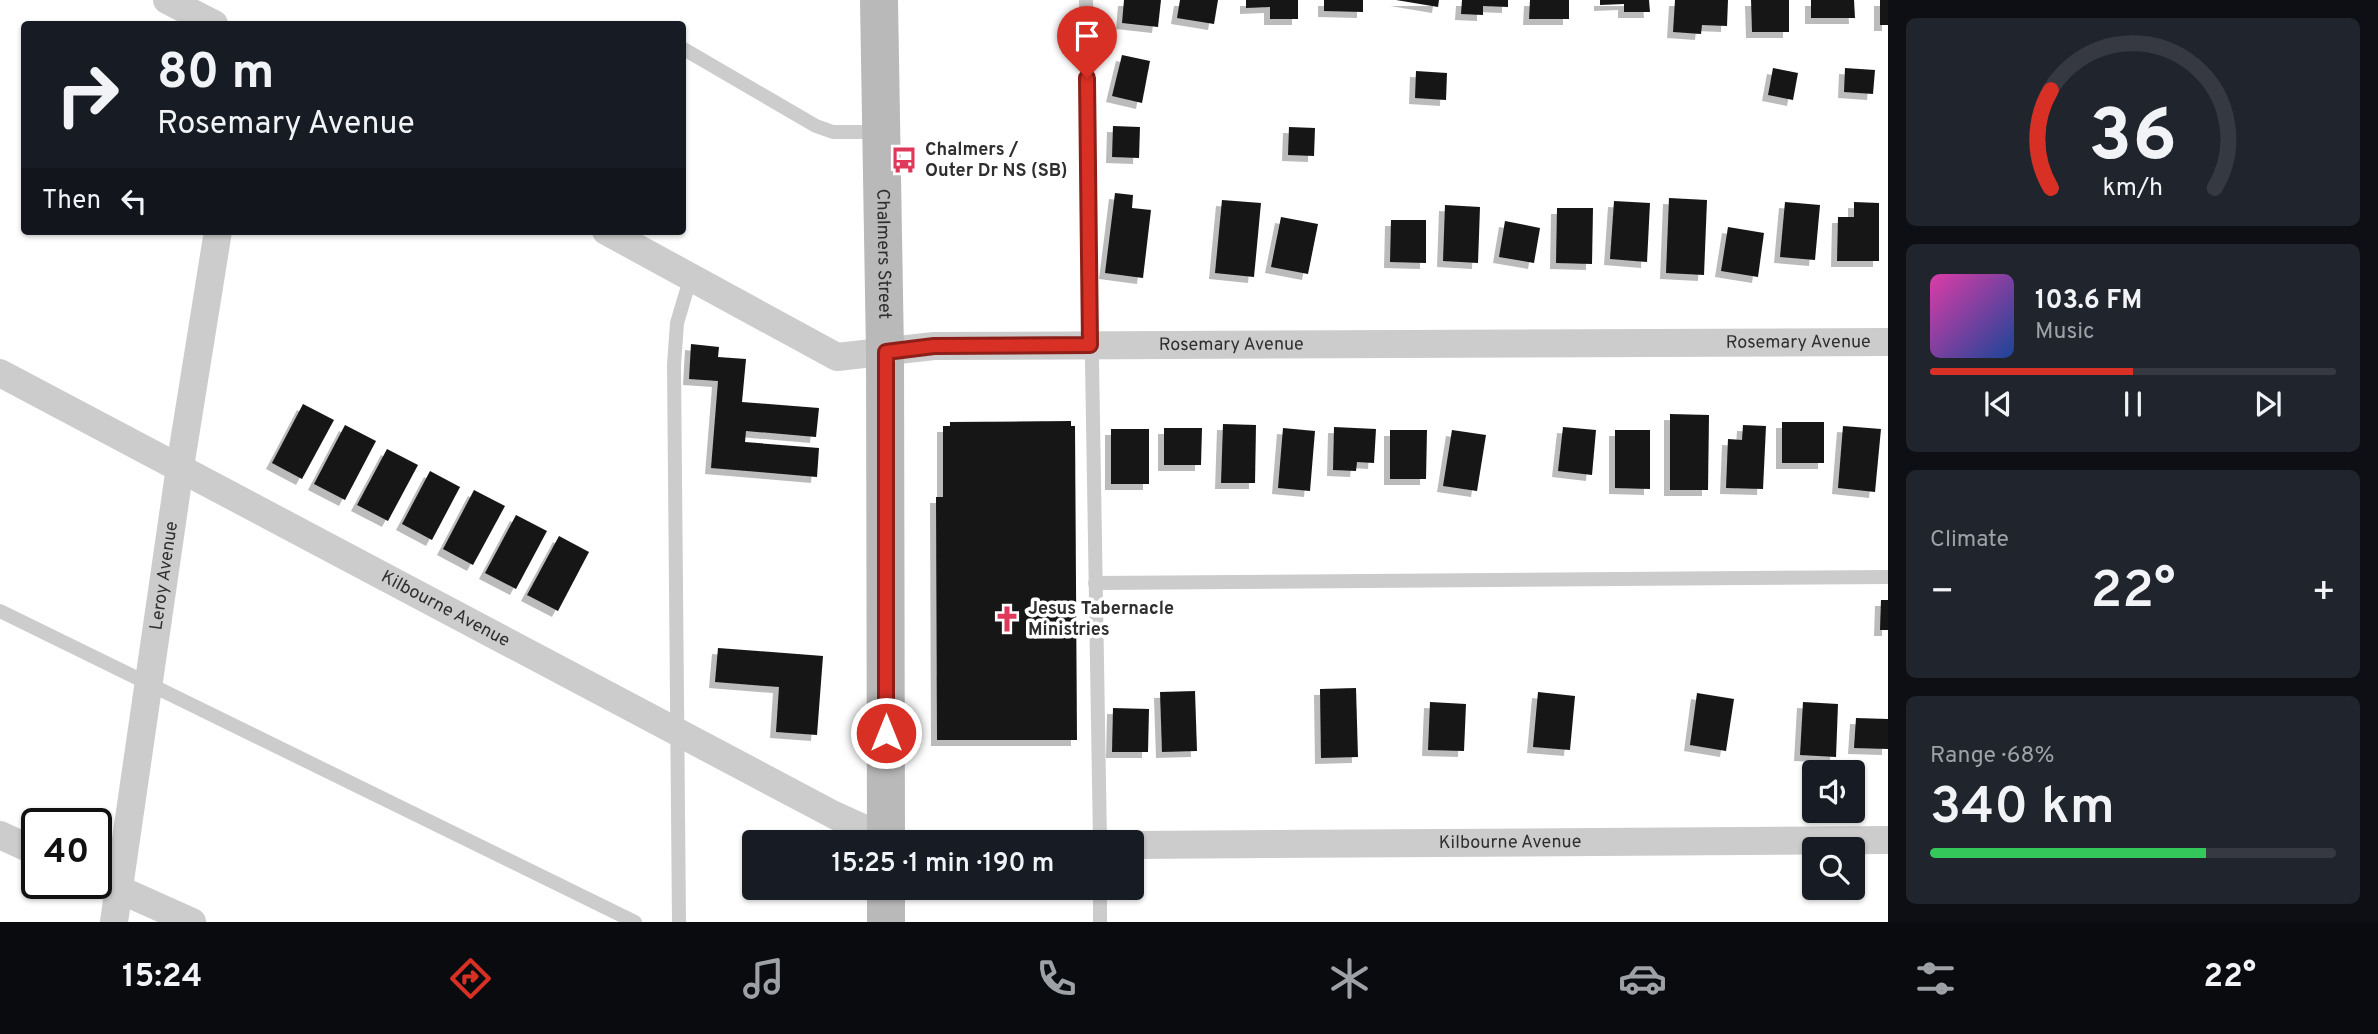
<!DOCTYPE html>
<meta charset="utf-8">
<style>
:root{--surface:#171b24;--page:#20242c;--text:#f1f3f6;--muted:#9ea1a6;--line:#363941;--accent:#d93025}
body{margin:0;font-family:Overpass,sans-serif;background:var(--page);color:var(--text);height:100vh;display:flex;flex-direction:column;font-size:26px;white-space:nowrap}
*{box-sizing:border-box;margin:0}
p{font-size:23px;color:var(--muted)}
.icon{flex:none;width:38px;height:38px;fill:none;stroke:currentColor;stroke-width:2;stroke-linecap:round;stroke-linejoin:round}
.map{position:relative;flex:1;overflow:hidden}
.details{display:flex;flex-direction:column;gap:18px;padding:18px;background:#0d0f14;width:490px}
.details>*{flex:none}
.hud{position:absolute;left:21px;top:21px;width:665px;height:214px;border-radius:7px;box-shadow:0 2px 5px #0004;background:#171b24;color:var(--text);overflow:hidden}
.fabs{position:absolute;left:1802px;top:760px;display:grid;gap:14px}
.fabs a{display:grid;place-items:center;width:63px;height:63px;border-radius:7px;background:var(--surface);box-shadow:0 2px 5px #0004;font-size:35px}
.speed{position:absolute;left:21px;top:808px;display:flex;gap:14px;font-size:35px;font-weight:700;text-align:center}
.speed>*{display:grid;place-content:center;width:91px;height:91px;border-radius:50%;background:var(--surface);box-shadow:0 2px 5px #0004;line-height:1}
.speed .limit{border:4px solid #111;border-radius:10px;background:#fff;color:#111}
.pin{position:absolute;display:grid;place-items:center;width:60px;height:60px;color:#fff;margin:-72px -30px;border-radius:50% 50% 50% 0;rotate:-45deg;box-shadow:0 0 7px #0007}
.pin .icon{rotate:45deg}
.me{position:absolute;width:77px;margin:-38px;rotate:0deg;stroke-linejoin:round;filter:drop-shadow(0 0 5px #0008)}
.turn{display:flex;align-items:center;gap:24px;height:147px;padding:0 21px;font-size:32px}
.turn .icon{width:91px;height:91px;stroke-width:2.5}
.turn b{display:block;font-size:49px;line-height:60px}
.then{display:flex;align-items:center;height:66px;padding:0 21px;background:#0003;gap:14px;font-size:26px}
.big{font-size:52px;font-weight:600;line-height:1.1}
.details .widget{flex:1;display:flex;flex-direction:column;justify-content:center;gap:10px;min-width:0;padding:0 24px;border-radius:10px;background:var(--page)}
.details .dial{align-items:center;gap:0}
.dial svg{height:182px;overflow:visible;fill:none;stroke:var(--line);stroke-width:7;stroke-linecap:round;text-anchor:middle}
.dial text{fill:var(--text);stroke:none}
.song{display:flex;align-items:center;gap:21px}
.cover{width:84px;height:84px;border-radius:10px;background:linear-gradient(135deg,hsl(320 70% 55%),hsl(220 70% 35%))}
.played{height:7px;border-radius:4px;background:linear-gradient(90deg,var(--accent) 50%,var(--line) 50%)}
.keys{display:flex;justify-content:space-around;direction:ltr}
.heat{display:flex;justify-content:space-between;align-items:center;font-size:38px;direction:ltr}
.charge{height:10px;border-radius:5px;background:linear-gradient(90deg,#34c759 68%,var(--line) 0)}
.trip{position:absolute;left:742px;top:830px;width:402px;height:70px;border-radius:7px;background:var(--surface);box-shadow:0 2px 5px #0004;font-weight:600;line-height:70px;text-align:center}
.menu{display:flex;height:112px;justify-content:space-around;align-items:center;background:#090b0e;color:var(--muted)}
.menu .icon{width:49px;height:49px}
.menu .on{color:var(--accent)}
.menu b{font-size:32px;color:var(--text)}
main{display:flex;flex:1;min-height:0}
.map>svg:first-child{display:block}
</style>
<main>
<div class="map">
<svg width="1888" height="922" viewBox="0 0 1888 922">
<defs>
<filter id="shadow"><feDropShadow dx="-6" dy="6" stdDeviation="0" flood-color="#0004"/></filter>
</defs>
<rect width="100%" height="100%" fill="#fff"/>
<!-- building -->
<g fill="#161616" filter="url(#shadow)">
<path d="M1124,0H1161L1158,27L1122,23Z"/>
<path d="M1180,0H1218L1214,24L1177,18Z"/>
<path d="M1246,0H1298V19H1270V7L1246,8Z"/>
<path d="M1324,0H1363V12L1324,11Z"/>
<path d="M1396,0H1439L1438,7Z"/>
<path d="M1462,0H1508V7L1483,6V15L1461,14Z"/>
<path d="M1530,0H1569V19H1529Z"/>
<path d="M1600,0H1649L1650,12H1624V4L1600,5Z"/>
<path d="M1675,0H1728L1727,26L1702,25L1701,34L1673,32Z"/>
<path d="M1751,0H1789V32H1752Z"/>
<path d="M1811,0H1854L1855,18H1811Z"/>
<rect x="1880" y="0" width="8" height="25"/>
<path d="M1122,55L1150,61L1142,103L1112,96Z"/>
<path d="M1773,68L1798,73L1793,100L1768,95Z"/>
<path d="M1845,68L1875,70L1873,94L1844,92Z"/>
<path d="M1416,71L1447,73L1446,100L1415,98Z"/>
<path d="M1113,126L1140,127L1139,158L1112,157Z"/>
<path d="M1289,127L1315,128L1314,156L1288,155Z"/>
<path d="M1115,193L1133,195L1132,208L1151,210L1143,278L1105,273Z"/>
<path d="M1669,198L1707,200L1704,275L1666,273Z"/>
<path d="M1222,200L1261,203L1254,277L1215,273Z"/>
<path d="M1614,201L1650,203L1647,262L1610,259Z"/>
<path d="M1785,202L1820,205L1815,260L1780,257Z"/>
<path d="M1854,202L1879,203V261H1837L1838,217H1854Z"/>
<path d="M1445,205L1480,207L1478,263L1443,261Z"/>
<path d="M1557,208H1593L1592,264L1556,263Z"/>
<path d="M1281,217L1318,224L1308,274L1271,267Z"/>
<path d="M1391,220H1426V263L1390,262Z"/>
<path d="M1505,221L1540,228L1534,263L1499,257Z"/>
<path d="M1728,227L1764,233L1758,277L1721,271Z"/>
<path d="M691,344L719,347L718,357L746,359L742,402L819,408L816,437L746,431L745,442L819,448L817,477L711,468L718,381L689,379Z"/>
<path d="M303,404L334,420L302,479L272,463Z"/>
<path d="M1670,414L1709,415L1708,490H1670Z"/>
<path d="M1071,421V426H1075L1077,740H937L936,497H943V426H950V422Z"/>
<rect x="1782" y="422" width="42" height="41"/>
<path d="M1223,424L1256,425L1255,483H1221Z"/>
<path d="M345,425L376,441L345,500L314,484Z"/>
<path d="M1743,425L1766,426L1763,489L1726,488L1728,439L1742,440Z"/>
<path d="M1843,426L1881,429L1875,492L1838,488Z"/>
<path d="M1334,427L1376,429L1374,463L1357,462L1356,471L1333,470Z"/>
<path d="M1563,427L1596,430L1592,475L1558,471Z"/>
<path d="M1164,428H1202L1201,465H1164Z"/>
<path d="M1283,428L1315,431L1310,491L1278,488Z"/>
<rect x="1111" y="429" width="38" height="55"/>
<path d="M1390,430H1427L1426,479H1390Z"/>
<path d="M1452,430L1486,435L1477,491L1443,486Z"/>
<path d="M1615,430H1650V489L1615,488Z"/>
<path d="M387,449L418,465L388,521L357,505Z"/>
<path d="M430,471L460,487L432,540L402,524Z"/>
<path d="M474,490L505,506L473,565L443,549Z"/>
<path d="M516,515L547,531L516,589L485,573Z"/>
<path d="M559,536L589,552L558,611L527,595Z"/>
<path d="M1881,600H1888V630H1880Z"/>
<path d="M718,648L823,656L817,735L776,732L779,687L715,682Z"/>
<path d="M1356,688L1358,757L1321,758L1320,689Z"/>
<path d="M1195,691L1197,751L1162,752L1160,692Z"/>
<path d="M1538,692L1575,696L1570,750L1533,747Z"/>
<path d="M1697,693L1734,699L1726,751L1690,745Z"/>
<path d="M1430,702L1466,704L1464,751L1428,750Z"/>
<path d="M1803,702L1838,704L1836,757L1800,755Z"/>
<path d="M1113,708L1149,709L1148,752H1112Z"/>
<path d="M1856,718L1888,719V749L1854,748Z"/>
</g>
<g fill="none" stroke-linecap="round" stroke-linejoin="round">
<!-- lane -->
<g stroke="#ccc" stroke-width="14">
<path d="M1086,0L1100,842"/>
<path d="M682,48L816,126L833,132H878"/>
<path d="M1095,583L1888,577"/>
<path d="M0,611L635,922"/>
<path d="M679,922L674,365L677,323L691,276"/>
<path d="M1100,922V887"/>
</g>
<!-- street -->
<g stroke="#ccc" stroke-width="28">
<path d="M167,0L214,24"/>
<path id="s1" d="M606,231L837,357L934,346L1888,342"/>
<path id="s2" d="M0,373L834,815L894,842"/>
<path d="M0,835L37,852"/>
<path id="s3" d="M1132,845L1888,840"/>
<path d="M96,879L192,922"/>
<path id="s4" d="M114,922L180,467L218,231"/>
</g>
<!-- secondary -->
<g stroke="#b9b9b9" stroke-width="38">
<path id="s5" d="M879,0L885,352L886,842"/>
<path d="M886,887V922"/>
</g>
</g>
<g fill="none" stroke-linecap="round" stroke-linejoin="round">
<!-- route casing -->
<g stroke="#8d1f18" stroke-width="18">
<path id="route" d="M886,733V352L934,346L1090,345L1087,78"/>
</g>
<!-- route -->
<use href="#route" stroke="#d93025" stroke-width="12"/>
</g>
<!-- icons -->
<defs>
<g id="bus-bare" transform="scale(2.1)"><path d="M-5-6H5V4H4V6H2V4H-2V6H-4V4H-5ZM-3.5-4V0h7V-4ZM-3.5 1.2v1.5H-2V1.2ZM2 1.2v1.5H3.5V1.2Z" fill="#df385b" stroke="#fff" stroke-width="2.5" paint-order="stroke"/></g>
<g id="church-bare" transform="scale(2.1)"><path d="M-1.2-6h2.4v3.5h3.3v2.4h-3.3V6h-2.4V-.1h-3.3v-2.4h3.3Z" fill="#df385b" stroke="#fff" stroke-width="2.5" paint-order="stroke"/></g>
</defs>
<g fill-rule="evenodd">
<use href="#bus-bare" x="904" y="160"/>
<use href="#church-bare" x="1007" y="619"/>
</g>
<g text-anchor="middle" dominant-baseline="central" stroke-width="7" stroke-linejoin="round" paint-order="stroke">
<!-- poi labels -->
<g font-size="18" font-weight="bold" fill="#2f2f2f" stroke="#fff" text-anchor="start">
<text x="925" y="150">Chalmers /<tspan x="925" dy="21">Outer Dr NS (SB)</tspan></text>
<text x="1028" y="609">Jesus Tabernacle<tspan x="1028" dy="21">Ministries</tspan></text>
</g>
<!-- street labels -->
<g font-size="18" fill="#2f2f2f" stroke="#fff">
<text stroke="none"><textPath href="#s5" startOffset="254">Chalmers Street</textPath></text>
<text stroke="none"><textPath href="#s1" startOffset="1225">Rosemary Avenue</textPath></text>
<text stroke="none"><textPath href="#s1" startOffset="658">Rosemary Avenue</textPath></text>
<text stroke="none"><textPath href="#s4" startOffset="350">Leroy Avenue</textPath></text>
<text stroke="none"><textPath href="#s2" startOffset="504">Kilbourne Avenue</textPath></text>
<text stroke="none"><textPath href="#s3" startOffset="378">Kilbourne Avenue</textPath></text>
</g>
</g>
</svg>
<div class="fabs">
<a><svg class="icon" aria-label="sound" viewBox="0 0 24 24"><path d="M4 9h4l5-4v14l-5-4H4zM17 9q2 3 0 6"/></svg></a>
<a><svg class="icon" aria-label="search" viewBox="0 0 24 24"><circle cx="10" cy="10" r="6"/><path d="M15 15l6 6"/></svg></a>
</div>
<div class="speed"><div class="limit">40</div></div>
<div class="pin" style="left:1087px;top:78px;background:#d93025"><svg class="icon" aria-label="arrive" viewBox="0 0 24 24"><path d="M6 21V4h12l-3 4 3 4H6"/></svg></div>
<svg class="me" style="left:886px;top:733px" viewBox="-20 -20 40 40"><circle r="17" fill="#d93025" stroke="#fff" stroke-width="3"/><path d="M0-11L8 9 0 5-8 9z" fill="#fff"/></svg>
<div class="trip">15:25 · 1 min · 190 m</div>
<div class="hud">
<div class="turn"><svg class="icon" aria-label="right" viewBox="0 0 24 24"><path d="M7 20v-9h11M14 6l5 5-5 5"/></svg><div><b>80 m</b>Rosemary Avenue</div></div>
<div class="then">Then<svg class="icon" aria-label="left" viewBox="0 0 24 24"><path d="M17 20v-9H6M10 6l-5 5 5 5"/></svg></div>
</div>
</div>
<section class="details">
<div class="widget dial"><svg viewBox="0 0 100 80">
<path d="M14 69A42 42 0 1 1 86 69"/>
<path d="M14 69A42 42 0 0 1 14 26" stroke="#d93025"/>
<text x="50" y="56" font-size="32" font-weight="700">36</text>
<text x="50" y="72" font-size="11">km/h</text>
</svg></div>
<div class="widget">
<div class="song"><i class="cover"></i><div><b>103.6 FM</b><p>Music</p></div></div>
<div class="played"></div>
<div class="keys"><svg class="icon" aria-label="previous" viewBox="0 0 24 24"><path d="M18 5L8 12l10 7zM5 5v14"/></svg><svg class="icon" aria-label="pause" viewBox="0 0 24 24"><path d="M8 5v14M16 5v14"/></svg><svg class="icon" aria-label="next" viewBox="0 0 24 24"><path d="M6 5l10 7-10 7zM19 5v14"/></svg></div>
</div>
<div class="widget"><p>Climate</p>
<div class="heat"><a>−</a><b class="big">22°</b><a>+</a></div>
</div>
<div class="widget"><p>Range · 68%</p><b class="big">340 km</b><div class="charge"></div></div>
</section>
</main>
<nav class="menu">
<b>15:24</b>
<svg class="icon on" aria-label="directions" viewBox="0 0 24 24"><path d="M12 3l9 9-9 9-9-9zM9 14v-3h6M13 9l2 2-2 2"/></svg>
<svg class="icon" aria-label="music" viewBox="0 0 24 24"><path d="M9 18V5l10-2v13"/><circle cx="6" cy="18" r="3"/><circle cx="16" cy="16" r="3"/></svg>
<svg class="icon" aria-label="phone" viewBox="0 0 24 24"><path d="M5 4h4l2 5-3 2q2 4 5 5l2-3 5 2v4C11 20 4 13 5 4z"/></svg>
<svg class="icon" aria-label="climate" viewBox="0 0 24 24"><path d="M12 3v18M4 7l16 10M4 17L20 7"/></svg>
<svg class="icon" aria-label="car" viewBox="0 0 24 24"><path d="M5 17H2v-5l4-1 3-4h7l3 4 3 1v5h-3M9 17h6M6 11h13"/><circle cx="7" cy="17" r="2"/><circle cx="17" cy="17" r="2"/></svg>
<svg class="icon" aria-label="filters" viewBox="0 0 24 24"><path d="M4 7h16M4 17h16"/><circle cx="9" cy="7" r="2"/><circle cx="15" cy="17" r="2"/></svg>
<b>22°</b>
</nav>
